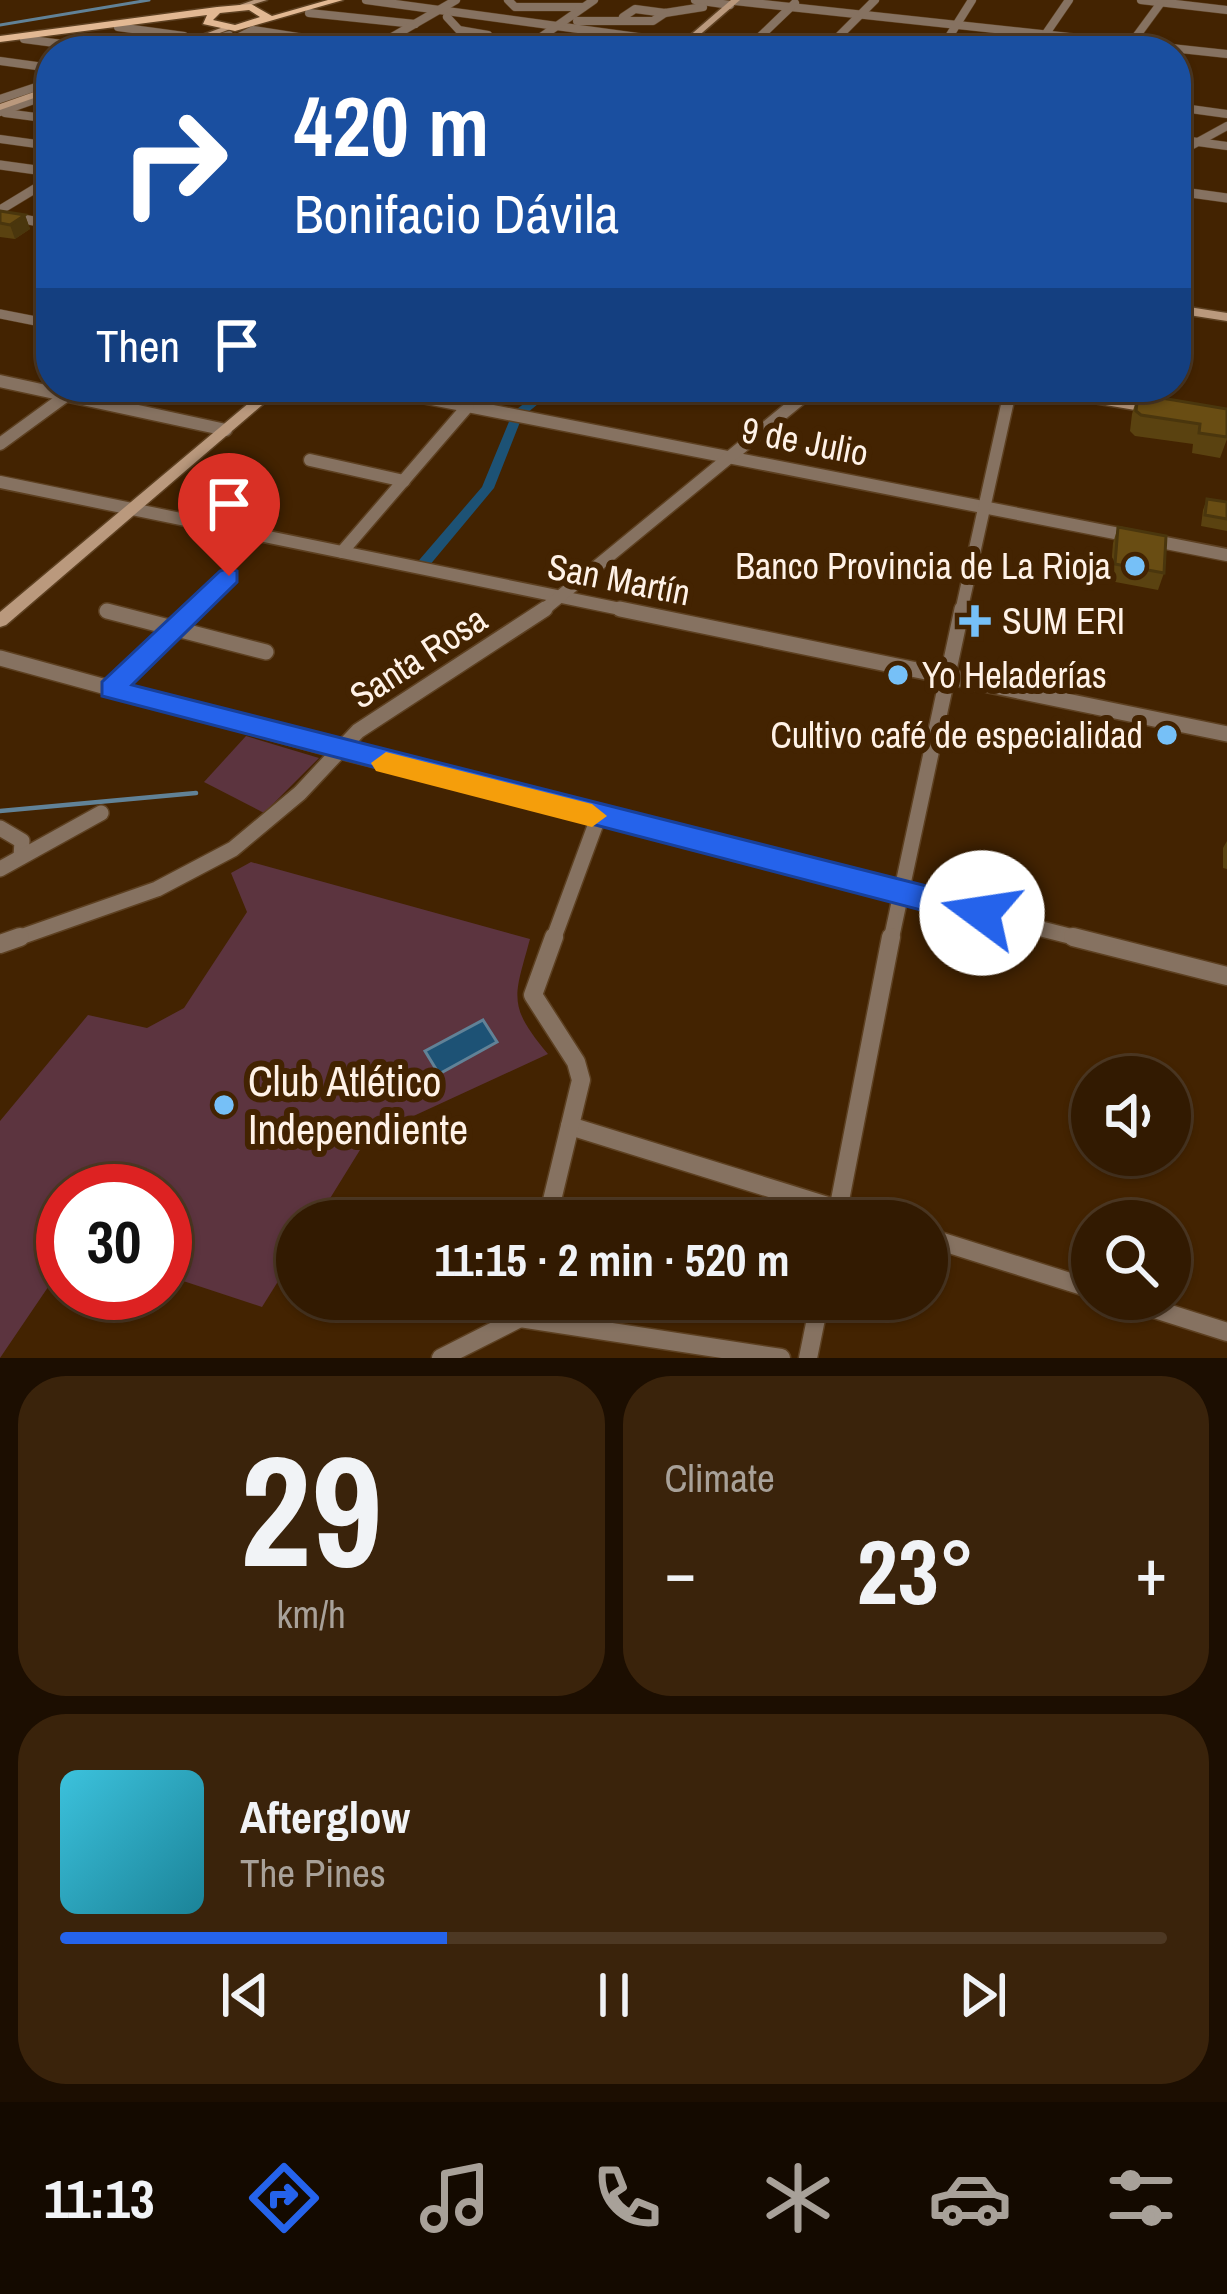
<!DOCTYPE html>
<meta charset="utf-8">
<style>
:root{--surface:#321a01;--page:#3a230b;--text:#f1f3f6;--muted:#a8a199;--line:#4d3823;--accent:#2563eb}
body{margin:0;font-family:"Archivo Narrow",sans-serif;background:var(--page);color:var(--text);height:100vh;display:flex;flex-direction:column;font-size:45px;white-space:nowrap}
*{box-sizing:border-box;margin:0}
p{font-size:39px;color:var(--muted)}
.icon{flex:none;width:66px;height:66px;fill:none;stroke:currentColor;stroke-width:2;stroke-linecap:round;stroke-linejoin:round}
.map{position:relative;height:1358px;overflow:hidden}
.panel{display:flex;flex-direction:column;gap:18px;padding:18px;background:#1c0e01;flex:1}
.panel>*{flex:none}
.banner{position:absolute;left:36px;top:36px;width:1155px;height:366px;border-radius:48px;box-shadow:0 3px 9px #0004,0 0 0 3px var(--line);background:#1a4fa0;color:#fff;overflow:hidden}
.tools{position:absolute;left:1071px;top:1056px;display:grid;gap:24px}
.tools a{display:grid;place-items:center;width:120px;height:120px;border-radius:50%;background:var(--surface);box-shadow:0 3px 9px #0004,0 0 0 3px var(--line);font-size:60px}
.speed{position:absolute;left:36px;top:1164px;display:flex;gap:24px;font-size:60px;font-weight:700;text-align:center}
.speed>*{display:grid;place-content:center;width:156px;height:156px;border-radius:50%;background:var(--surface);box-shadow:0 3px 9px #0004,0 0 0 3px var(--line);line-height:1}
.speed .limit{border:18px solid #d22;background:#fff;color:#111}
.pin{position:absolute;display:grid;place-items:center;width:102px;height:102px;color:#fff;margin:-123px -51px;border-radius:50% 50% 50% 0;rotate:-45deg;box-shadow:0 0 12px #0007}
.pin .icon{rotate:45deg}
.me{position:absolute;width:132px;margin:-66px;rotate:284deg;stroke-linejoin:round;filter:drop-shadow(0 0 9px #0008)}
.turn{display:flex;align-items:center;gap:42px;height:252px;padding:0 60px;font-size:54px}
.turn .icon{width:156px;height:156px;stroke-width:2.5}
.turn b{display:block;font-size:84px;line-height:102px}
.then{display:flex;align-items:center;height:114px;padding:0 60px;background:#0003;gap:24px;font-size:45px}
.big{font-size:90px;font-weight:700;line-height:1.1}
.panel .tile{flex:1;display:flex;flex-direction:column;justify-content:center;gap:18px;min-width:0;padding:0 42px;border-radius:48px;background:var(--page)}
.panel .dial{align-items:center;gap:0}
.dial b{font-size:156px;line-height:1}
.song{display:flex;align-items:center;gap:36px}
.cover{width:144px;height:144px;border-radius:18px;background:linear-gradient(135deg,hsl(190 70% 55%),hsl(190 70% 35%))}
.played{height:12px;border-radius:6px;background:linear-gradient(90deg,var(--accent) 35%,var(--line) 35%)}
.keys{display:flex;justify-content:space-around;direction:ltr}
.heat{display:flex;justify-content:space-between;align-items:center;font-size:66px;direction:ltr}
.panel .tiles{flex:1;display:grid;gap:18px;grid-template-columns:1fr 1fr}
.tile:last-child{grid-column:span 2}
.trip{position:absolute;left:276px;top:1200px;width:672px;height:120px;border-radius:60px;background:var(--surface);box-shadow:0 3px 9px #0004,0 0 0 3px var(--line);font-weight:700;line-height:120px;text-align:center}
.dock{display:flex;height:192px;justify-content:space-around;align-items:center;background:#140a00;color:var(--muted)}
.dock .icon{width:84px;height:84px}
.dock .current{color:var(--accent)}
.dock b{font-size:54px;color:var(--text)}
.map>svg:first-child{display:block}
</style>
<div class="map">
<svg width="1227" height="1358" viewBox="0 0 1227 1358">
<rect width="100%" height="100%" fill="#432301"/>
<!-- green -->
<g fill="#5c343f">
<path d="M246,736L319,758L264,813L204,782Z"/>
<path d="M251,862L530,939C514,998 507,1005 548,1054L368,1137L316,1221H297V1251L262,1307L165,1275V1191H63V1265L0,1358V1121L88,1015L147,1028L184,1008L247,912L231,873Z"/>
</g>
<!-- water -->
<path fill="#1d5275" stroke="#618297" stroke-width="3" d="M483,1020L497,1042L439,1074L425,1051Z"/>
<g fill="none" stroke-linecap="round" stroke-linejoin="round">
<!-- stream-far1 -->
<path stroke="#618297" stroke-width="3" d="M0,25L149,0"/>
<!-- stream -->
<path stroke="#618297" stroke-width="4.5" d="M0,811L196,793"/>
<!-- canal -->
<path fill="#1d5275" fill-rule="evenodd" d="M546,387H559L522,417L494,488L424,572H414L412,569L414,566L482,487L513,412Z"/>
<!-- minor-far4 casing -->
<g stroke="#5d4021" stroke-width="9">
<g id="minor-far4">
<path d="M366,0L740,51"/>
<path d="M508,0L515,7H583"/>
<path d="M695,0L730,5"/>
<path d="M1141,0L1227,10"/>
<path d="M735,1L1227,54"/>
<path d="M309,13L415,24"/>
<path d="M447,17L459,30L488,35"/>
<path d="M623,17L635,9L665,13L703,7"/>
<path d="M577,21H653L665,13"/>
<path d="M118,27L184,36"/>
<path d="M24,39L116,51"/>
<path d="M443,40L480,51"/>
<path d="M373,48L456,0"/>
<path d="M1127,49L1163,0"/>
<path d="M144,51L180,39"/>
<path d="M175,51L229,35"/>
<path d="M211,51L253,30L387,51"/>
<path d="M521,51L594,0"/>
<path d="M745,51L795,3"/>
<path d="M824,51L875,0"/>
<path d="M940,51L972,0"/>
<path d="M1034,51L1069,0"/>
<path d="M0,61L51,68"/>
<path d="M0,99L51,82"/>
<path d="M1176,107L1227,114"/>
<path d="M0,112L51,94"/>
<path d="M5,113L51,119"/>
<path d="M0,139L51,146"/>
<path d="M1176,139L1227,146"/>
<path d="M1176,154L1227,126"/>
</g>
</g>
<!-- minor-far3 casing -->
<g stroke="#5d4021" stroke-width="10">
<g id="minor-far3">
<path d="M0,165L51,172"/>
<path d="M1176,191L1227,198"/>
<path d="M0,210L51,179"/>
<path d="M11,217L51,224"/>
<path d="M0,314L51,324"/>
</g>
</g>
<!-- minor-far2 casing -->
<g stroke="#5d4021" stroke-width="15">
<g id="minor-far2">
<path d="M0,381L226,430"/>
<path d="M371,387L1227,555"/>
<path d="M0,444L78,387"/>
<path d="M310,460L404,481"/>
<path d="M0,482L635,612"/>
<path d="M342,552L468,406"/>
<path d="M107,611L113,612"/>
<path d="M191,612L228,576"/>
<path d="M541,612L815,387"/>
<path d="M961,612L1011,387"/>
</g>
</g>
<!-- minor-far1 casing -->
<g stroke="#5d4021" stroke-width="18">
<g id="minor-far1">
<path d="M620,609L1227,734"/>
<path d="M107,611L266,652"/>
<path d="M0,658L340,751L1085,940"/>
<path d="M112,689L194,609"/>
<path d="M0,828L22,841L21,857"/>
<path d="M0,869L101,813"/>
<path d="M12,940L157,889L233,849L300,793L358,731L545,609"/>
<path d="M553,940L598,818"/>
<path d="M891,940L962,609"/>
</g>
</g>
<!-- minor casing -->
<g stroke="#5d4021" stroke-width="21">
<g id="minor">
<path d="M1073,937L1227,976"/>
<path d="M0,944L20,937"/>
<path d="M570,1126L876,1221"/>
<path d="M547,1221L581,1080L576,1062L533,995L554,937"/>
<path d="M836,1221L891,937"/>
<path d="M927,1237L1092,1289"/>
<path d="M1123,1299L1227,1332"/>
<path d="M520,1318L781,1358"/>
<path d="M441,1358L520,1318L527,1299"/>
<path d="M808,1358L820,1299"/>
</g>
</g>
<!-- secondary casing -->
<g stroke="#5d4021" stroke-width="3">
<g id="secondary">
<path d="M254,0H267L241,8L237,6Z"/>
<path d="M731,0H740L681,51H672Z"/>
<path d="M226,26L233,28L172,51H160Z"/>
<path d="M51,86V92L0,110V104Z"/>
<path d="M1176,305L1227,313V321L1176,313Z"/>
<path d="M268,387H283L6,625L0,627V612Z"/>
<path d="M1015,387H1047L1159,406L1166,410L1159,414L1022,391Z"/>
</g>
</g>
<!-- primary casing -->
<g stroke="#5d4021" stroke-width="3">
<path id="primary" d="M328,0H343L235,31L203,24L207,15L0,42V36L217,7L251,4L272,16ZM249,10L260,17L235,25L213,20L220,13Z"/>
</g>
<!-- minor-far4 -->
<use href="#minor-far4" stroke="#867261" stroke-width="8"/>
<!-- minor-far3 -->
<use href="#minor-far3" stroke="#867261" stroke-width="9"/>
<!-- minor-far2 -->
<use href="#minor-far2" stroke="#867261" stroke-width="12"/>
<!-- minor-far1 -->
<use href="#minor-far1" stroke="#867261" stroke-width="15"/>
<!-- minor -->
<use href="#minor" stroke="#867261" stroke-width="18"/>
<!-- secondary -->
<use href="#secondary" fill="#ba997d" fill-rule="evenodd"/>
<!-- primary -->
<use href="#primary" fill="#e2b893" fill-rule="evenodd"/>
</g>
<!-- wall -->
<g fill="#5a4210">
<path d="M0,211L25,215L30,229L15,239L0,237Z"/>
<path d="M1138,394L1227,409V439L1220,458L1192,453L1193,444L1135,436L1130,431L1132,414Z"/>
<path d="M1207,499L1227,502V531L1201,526L1203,510Z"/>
<path d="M1118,527L1164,573L1158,590L1110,581L1113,543Z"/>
<path d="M1227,841V869L1223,868V848Z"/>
</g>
<!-- shaded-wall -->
<path fill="#4a360d" d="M25,215L30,229L15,239L10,225Z"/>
<!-- building -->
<g fill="#694d13" stroke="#4a360d" stroke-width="3">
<path d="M0,211L25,215L10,225L0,223Z"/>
<path d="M1138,394L1227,409V437L1199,433L1200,424L1141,415L1136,411Z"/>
<path d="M1207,499L1227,502V519L1205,515Z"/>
<path d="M1118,527L1166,536L1164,573L1115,564Z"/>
</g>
<!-- route -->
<path fill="#2563eb" stroke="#184099" stroke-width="3" d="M229,568L237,571V582L132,685L982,900L993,904L998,913L993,923L982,926L102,696V682L220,571Z"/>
<!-- slow -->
<path fill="#f59e0b" d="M386,752L592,804L607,816L592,827L376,771L371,763Z"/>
<!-- markers -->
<g fill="#76c0f7" stroke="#432301" stroke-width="4.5">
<circle cx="1135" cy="566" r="12"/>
<path d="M969 603h12v12h12v12h-12v12h-12v-12h-12v-12h12z"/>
<circle cx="898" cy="675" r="12"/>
<circle cx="1167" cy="735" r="12"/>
<circle cx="224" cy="1105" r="12"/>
</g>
<g text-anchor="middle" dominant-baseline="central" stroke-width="12" stroke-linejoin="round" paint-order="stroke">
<!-- street labels -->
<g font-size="36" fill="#fff2e7" stroke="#432301">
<text transform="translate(805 441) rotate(11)">9 de Julio</text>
<text transform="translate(619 579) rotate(11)">San Martín</text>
<text transform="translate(418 657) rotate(-33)">Santa Rosa</text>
</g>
<!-- poi labels -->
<g font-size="36" fill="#fff2e7" stroke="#432301" text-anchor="end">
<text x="1111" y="566">Banco Provincia de La Rioja</text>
<text x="1002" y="621" text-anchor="start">SUM ERI</text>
<text x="922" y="675" text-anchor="start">Yo Heladerías</text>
<text x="1143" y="735">Cultivo café de especialidad</text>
</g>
<!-- near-poi labels -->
<g font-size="42" fill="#fff2e7" stroke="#432301" text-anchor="start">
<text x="248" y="1081">Club Atlético<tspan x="248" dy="48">Independiente</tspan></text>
</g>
</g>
</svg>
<div class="tools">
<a><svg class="icon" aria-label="sound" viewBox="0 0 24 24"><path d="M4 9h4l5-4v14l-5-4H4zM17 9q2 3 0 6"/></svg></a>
<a><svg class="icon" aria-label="search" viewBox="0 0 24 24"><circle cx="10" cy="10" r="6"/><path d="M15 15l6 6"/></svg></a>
</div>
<div class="speed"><div class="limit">30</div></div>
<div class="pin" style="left:229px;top:576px;background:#d93025"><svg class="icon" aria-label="arrive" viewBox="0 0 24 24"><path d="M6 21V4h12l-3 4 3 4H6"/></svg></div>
<svg class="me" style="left:982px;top:913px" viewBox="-20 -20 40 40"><circle r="19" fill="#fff"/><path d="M0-13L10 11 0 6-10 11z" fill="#2563eb"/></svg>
<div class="trip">11:15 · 2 min · 520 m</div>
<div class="banner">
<div class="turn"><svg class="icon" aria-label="right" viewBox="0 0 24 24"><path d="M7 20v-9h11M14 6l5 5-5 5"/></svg><div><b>420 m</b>Bonifacio Dávila</div></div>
<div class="then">Then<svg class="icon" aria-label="arrive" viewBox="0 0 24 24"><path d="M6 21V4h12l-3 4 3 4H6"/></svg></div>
</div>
</div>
<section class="panel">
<div class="tiles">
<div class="tile dial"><b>29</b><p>km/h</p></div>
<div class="tile"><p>Climate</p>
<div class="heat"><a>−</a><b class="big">23°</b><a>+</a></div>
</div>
<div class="tile">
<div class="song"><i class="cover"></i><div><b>Afterglow</b><p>The Pines</p></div></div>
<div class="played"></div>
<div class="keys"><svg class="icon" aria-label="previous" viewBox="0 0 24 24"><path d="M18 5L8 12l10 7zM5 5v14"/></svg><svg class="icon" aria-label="pause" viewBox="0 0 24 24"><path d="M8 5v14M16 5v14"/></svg><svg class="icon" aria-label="next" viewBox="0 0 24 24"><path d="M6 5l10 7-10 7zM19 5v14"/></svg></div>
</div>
</div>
</section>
<nav class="dock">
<b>11:13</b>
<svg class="icon current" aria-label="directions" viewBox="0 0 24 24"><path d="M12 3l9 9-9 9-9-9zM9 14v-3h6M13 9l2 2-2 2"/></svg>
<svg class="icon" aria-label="music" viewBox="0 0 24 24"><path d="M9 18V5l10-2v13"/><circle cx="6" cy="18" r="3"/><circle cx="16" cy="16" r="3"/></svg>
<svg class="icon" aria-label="phone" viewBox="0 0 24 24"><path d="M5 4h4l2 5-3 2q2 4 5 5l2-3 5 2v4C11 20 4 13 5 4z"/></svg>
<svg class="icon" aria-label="climate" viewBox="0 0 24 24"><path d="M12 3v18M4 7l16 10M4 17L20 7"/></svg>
<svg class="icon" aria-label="car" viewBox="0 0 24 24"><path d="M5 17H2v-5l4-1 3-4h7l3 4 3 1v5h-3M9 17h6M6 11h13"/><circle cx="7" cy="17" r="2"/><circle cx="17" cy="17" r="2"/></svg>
<svg class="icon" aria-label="filters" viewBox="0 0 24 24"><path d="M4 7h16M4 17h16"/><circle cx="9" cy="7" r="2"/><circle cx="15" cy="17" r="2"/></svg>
</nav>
